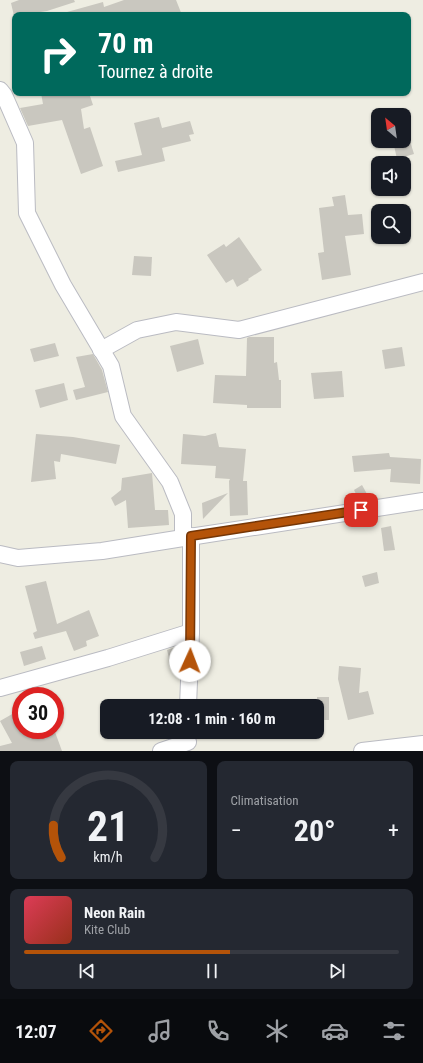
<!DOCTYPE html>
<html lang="fr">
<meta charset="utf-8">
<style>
:root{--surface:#171b24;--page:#242831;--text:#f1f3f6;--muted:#9ea1a6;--line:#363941;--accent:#b45309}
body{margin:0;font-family:"Roboto Condensed",sans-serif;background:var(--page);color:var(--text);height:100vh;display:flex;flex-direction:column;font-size:15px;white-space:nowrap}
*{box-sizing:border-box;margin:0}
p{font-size:13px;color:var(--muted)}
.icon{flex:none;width:22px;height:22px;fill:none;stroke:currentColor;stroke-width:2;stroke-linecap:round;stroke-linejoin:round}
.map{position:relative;height:751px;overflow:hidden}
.details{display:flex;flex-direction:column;gap:10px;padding:10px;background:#0d0f14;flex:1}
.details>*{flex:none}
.hud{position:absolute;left:12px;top:12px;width:399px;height:84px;border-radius:8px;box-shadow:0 1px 3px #0004;background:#00695c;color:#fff;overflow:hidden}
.needle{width:26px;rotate:331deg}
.tools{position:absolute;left:371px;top:108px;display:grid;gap:8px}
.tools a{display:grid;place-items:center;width:40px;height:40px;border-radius:8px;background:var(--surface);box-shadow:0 1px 3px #0004;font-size:20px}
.speed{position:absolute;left:12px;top:687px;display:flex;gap:8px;font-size:20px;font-weight:700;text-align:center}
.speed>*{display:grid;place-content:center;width:52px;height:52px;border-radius:50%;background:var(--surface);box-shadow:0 1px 3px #0004;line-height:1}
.speed .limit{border:6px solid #d22;background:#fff;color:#111}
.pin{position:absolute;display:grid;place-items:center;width:34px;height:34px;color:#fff;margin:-17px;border-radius:8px;box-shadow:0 2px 6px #0006}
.me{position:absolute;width:44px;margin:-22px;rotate:2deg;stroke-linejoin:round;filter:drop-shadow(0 0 3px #0008)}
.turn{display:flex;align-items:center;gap:14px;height:84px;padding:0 20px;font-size:18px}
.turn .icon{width:52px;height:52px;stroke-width:2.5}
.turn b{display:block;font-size:28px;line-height:34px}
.big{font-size:30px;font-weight:700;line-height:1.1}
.details .tile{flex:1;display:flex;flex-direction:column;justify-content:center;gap:6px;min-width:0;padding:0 14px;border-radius:8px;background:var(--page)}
.details .dial{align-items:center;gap:0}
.dial svg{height:104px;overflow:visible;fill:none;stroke:var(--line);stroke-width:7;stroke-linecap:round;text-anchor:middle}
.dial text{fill:var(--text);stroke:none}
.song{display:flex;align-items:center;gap:12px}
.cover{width:48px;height:48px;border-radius:6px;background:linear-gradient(135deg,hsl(350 70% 55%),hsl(10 70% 35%))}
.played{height:4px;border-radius:2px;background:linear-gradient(90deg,var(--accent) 55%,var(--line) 55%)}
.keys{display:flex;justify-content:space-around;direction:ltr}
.heat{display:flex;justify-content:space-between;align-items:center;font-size:22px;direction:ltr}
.details .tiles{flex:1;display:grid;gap:10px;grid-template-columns:1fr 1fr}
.tile:last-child{grid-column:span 2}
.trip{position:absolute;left:100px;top:699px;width:224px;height:40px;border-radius:8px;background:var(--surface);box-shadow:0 1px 3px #0004;font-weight:700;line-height:40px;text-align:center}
.menu{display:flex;height:64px;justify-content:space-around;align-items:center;background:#090b0e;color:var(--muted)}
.menu .icon{width:28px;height:28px}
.menu .current{color:var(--accent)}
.menu b{font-size:18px;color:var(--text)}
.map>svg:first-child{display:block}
</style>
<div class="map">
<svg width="423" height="751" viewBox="0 0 423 751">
<rect width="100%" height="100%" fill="#eeede2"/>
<!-- building -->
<g fill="#c9c7bf">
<path d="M19,0H74L75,2L47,11L14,16L11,3Z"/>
<path d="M124,0H176L182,15H67V12L103,2L104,7Z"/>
<path d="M41,93H89L93,105L81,109L84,129L90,127L103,166L81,174L62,120L28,126L20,108L43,104Z"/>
<path d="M159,117L162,128L190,121L194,134L189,135L191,141L162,148L165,161L118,172L115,161L142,155L134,123Z"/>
<path d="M393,141H410L414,154L397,159Z"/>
<path d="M345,195L348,215L362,214L364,234L345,236L351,275L322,280L318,253L324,252L319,208L334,206L332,197Z"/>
<path d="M239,237L262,270L248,279L249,280L237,287L233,279L226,283L207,255L224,244L226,247Z"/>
<path d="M134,256L152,257L151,276L132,275Z"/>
<path d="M249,337H274V363L277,362L279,380H281V408H247V405L213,403L215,375L246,376L247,338Z"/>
<path d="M198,339L204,364L177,372L170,346Z"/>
<path d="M55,343L59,356L34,362L30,349Z"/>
<path d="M402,347L405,366L385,369L382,350Z"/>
<path d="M93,354L102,370L108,392L76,400L73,390L85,387L76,357Z"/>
<path d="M342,371L344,397L314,399L311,373Z"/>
<path d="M64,383L68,400L40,408L35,390Z"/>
<path d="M216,433L219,447L246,449L243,481H247L248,515L230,516L229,481L230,479L215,478L216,466L181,464L183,434L205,436Z"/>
<path d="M36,434L73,437L120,445L116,464L61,454L60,462L54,461L56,479L31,482Z"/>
<path d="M389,453L390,457L421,459L420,484L390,482L391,469L354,472L352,456Z"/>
<path d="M152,473L155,510H168L169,525L128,528L126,500L115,506L111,498L121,490L122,478Z"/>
<path d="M362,485L367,494L358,498L354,490Z"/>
<path d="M228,493L203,519L202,503Z"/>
<path d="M391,526L395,550L384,551L381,528Z"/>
<path d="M377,572L379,583L365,587L362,576Z"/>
<path d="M46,581L57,624L89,610L99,636L86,641L87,646L74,651L66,631L35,639L33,633L37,631L25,586Z"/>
<path d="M181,645L180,659L170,662L167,650Z"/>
<path d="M42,646L46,659L24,666L20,652Z"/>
<path d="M339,666L361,668L359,693L368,691L374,714L348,720L338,679Z"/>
<rect x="317" y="697" width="12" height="23"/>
<path d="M21,709V730H40L42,737L55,732L62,751H0V746L12,743L0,721Z"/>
</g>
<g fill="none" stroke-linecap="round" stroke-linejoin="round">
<!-- minor casing -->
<g stroke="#babbc2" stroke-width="18">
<g id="minor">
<path d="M0,90L4,95L25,143L27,213L63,285L111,366L123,416L170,482L183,514V538"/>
<path d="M101,350L137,330L176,322L239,330L423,282"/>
<path d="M0,554L18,558L102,551L183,538L423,501"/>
<path d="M0,688L108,658L191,632"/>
<path d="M188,706L191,632V536"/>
<path d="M161,751L188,742"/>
<path d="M362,751L423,744"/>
</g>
</g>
<!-- minor -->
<use href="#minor" stroke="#fff" stroke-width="16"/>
</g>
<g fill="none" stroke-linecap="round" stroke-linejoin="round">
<!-- route casing -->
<g stroke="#753606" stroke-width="10">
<path id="route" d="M190,661L191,536L361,510"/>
</g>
<!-- route -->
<use href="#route" stroke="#b45309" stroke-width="7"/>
</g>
</svg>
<div class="tools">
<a><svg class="needle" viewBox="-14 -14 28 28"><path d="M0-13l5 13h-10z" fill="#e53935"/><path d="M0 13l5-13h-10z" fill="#9ea1a6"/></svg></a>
<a><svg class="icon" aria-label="sound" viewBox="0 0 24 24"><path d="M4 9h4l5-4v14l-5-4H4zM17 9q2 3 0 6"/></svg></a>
<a><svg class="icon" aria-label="search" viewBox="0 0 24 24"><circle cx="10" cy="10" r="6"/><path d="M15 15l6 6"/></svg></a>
</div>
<div class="speed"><div class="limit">30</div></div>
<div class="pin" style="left:361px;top:510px;background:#d93025"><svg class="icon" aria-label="arrive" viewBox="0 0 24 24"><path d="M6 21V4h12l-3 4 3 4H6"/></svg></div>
<svg class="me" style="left:190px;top:661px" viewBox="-20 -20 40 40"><circle r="19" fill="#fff"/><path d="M0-13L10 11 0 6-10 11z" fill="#b45309"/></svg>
<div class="trip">12:08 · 1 min · 160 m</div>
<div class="hud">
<div class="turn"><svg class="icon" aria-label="right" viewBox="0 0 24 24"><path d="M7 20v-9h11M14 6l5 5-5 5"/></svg><div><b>70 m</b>Tournez à droite</div></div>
</div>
</div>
<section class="details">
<div class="tiles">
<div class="tile dial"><svg viewBox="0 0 100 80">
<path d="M14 69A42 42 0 1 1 86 69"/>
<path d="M14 69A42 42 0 0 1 8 44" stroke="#b45309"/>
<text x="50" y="56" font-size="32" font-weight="700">21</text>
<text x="50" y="72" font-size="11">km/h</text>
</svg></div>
<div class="tile"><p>Climatisation</p>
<div class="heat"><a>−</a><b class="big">20°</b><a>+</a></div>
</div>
<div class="tile">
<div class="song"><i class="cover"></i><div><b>Neon Rain</b><p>Kite Club</p></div></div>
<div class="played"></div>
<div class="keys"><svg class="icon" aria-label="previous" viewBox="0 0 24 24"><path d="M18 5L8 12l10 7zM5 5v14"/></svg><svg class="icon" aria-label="pause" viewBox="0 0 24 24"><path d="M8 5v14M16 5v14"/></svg><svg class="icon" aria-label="next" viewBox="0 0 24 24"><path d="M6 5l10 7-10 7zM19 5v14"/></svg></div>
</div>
</div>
</section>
<nav class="menu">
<b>12:07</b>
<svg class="icon current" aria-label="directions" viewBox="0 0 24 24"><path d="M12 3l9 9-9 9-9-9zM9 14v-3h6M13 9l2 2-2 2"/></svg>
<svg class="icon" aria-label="music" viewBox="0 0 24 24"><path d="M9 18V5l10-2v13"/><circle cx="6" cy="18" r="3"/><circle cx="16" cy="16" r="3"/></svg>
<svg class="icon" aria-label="phone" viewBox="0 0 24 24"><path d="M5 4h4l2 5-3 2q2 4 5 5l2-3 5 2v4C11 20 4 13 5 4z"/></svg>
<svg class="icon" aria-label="climate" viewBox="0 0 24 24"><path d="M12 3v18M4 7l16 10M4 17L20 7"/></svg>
<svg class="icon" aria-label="car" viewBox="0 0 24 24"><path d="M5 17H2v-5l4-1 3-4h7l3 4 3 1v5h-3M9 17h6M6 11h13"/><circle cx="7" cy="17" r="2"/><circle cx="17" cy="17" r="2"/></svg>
<svg class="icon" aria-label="filters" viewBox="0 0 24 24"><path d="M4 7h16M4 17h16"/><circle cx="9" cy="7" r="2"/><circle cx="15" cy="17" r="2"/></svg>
</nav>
